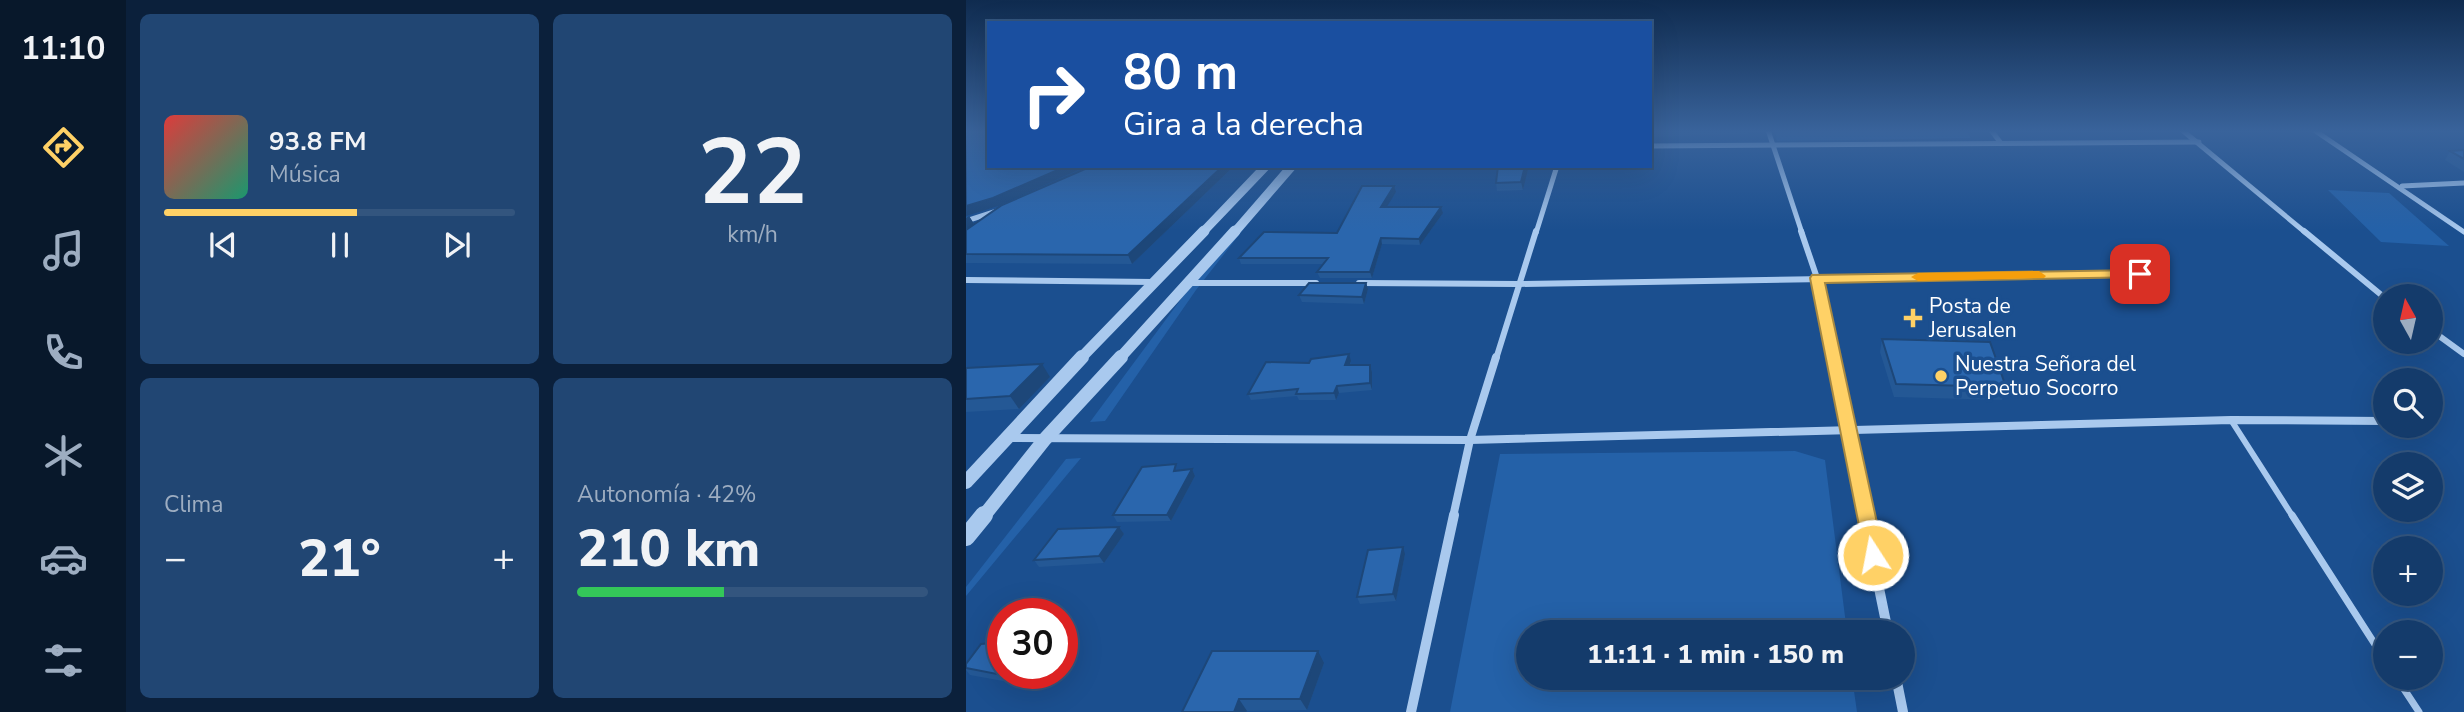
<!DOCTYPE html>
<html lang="es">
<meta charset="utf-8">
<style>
:root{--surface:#143b6b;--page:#214673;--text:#f1f3f6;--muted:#9dadc1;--line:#33557e;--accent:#ffd166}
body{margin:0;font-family:"Nunito Sans",sans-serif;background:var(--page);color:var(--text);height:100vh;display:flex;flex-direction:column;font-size:26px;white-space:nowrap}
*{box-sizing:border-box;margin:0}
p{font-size:23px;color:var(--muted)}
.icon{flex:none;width:38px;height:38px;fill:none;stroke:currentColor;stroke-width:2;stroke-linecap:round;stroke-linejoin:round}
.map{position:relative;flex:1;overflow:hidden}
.panel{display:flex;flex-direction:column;gap:14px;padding:14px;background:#0b203b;width:840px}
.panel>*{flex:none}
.hud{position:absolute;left:21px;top:21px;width:665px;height:147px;border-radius:0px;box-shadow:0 7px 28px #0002,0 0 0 2px var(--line);background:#1a4fa0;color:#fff;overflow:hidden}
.needle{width:46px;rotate:352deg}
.tools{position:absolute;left:1407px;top:284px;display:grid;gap:14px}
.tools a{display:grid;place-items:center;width:70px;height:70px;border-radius:50%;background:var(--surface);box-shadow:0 7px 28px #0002,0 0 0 2px var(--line);font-size:35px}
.speed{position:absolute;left:21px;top:598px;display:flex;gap:14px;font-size:35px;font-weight:700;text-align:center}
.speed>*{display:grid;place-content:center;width:91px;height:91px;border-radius:50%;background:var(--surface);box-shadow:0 7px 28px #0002,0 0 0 2px var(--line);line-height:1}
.speed .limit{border:10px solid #d22;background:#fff;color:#111}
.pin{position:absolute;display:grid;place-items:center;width:60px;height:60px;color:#fff;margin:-30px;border-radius:14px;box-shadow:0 4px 10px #0006}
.me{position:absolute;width:77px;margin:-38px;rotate:349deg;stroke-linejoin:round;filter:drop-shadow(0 0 5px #0008)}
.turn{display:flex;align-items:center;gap:24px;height:147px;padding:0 21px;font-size:32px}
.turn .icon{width:91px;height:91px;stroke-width:2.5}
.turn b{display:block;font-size:49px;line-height:60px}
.big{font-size:52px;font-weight:800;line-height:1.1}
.panel .widget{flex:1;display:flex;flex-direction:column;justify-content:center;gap:10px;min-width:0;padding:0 24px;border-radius:10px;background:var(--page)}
.panel .dial{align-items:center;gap:0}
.dial b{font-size:91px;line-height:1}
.song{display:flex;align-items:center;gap:21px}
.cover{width:84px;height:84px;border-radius:10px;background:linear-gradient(135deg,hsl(0 70% 55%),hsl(160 70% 35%))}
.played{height:7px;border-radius:4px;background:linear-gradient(90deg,var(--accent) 55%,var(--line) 55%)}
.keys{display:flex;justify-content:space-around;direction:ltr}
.heat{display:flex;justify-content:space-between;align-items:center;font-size:38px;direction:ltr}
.charge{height:10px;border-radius:5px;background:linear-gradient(90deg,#34c759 42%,var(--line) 0)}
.panel .tiles{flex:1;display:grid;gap:14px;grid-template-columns:repeat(2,1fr)}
.trip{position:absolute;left:550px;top:620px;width:399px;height:70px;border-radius:35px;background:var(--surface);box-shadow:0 7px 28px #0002,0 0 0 2px var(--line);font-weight:800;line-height:70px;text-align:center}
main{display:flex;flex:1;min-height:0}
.tabs{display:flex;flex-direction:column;width:126px;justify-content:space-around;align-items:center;background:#08182b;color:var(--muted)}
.tabs .icon{width:49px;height:49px}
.tabs .selected{color:var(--accent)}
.tabs b{font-size:32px;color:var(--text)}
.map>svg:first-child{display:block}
</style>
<main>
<nav class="tabs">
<b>11:10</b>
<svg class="icon selected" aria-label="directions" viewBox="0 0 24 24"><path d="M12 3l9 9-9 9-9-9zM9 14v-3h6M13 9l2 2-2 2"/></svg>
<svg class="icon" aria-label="music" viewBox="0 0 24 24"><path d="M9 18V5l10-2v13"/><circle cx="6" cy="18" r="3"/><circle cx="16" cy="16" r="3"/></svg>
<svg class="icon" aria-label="phone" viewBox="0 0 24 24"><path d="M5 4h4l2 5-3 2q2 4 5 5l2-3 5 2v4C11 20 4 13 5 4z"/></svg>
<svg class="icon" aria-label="climate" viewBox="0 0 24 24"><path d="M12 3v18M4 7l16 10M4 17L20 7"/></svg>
<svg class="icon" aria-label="car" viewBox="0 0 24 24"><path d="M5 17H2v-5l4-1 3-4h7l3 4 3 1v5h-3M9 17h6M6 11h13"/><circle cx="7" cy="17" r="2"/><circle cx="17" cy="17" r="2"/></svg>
<svg class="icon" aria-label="filters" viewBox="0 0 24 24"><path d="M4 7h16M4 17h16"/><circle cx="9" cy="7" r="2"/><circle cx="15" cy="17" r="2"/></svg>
</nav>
<section class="panel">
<div class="tiles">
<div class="widget">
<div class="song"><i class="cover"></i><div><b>93.8 FM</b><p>Música</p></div></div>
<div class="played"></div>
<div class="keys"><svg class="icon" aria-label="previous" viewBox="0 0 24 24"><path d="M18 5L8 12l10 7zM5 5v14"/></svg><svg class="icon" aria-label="pause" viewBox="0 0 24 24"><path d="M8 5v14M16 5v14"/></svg><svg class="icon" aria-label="next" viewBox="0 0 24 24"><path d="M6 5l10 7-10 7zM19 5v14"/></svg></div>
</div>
<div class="widget dial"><b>22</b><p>km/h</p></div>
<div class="widget"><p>Clima</p>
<div class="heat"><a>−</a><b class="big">21°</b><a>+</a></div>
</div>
<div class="widget"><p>Autonomía · 42%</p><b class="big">210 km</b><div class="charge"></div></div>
</div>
</section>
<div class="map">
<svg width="1498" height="712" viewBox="0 0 1498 712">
<rect width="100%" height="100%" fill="#1b4f8f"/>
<!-- green -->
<g fill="#2461a8">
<path d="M809,130H1000L1005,138L811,141Z"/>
<path d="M320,166H327L230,290L139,421L124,422L221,291Z"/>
<path d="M1362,190L1423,193L1483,246L1415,242Z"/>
<path d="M829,451L859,460L881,632H562V677H886L891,712H484L534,454Z"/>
<path d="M115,458L0,596V587L100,459Z"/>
</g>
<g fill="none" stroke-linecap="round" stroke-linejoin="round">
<!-- service-far1 -->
<path stroke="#a9c9ee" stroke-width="6" d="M1265,420L1327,517"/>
<!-- service -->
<g stroke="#a9c9ee" stroke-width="7">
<path d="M1326,515L1419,660"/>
<path d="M1430,677L1453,712"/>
</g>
<!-- minor-far3 -->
<g stroke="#a9c9ee" stroke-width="5">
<path d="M802,130L836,233"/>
<path d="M1025,130L1034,142"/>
<path d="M1216,130L1340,233"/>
<path d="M1348,130L1498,232"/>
<path d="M684,146L1233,142"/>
<path d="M1436,186L1498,183"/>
<path d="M0,221L31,211"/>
<path d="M570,233L591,166"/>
</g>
<!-- minor-far2 -->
<g stroke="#a9c9ee" stroke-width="6">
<path d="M835,231L851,278L867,359"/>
<path d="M1338,231L1419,298"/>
<path d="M0,280L188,282"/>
<path d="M224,283H350"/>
<path d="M393,283L552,284L1174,274"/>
<path d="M1465,330L1498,354"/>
<path d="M530,359L570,231"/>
</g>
<!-- minor-far1 -->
<g stroke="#a9c9ee" stroke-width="8">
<path d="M867,357L899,517"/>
<path d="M41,438L504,440L1265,420L1419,421"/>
<path d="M487,517L504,440L530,357"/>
</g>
<!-- minor -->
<g stroke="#a9c9ee" stroke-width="10">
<path d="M898,515L922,632"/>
<path d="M930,677L937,712"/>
<path d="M445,712L488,515"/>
</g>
<!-- tertiary-far3 -->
<g stroke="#a9c9ee" stroke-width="9">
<path d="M236,233L300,166"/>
<path d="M268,233L326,166"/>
</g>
<!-- tertiary-far2 -->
<g stroke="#a9c9ee" stroke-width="11">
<path d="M114,359L238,231"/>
<path d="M153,359L269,231"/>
</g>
<!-- tertiary-far1 -->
<g stroke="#a9c9ee" stroke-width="14">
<path d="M0,482L116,357"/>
<path d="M17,517L79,439L155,357"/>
</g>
<!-- tertiary -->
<path stroke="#a9c9ee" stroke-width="18" d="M0,537L18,515"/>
</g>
<!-- wall -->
<g fill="#245895">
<path d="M684,130H782V134L684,137Z"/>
<path d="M1498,150V172L1479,160L1484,151Z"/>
<path d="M126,166H268L166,264L0,263V217L3,216L8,224Z"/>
<path d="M532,166H563L557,190L531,191L530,183Z"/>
<path d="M430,192L420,207H475L477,213L454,245L416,244L406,278H354L351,272L357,264H275L273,258L371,233Z"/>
<path d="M400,283L402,289L398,304L336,302L333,295Z"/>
<path d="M916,339L1040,387L1036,400L928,397L914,352Z"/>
<path d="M385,361L384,365H404L406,372V390L373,393L370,400H333L331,396L285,400L282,394L343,363Z"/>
<path d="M0,368L84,377L53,409L0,412Z"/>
<path d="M226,469L229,476L205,521L151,522L147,515L213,470Z"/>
<path d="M153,527L158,534L138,563L73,567L68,560Z"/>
<path d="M439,554L430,601L394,604L391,597Z"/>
<path d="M358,663L341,710L216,712Z"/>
<path d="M0,664L37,674H67L59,675L53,684L4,675L0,670Z"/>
</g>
<!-- shaded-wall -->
<g fill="#1d4779">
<path d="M101,166H121L32,206L0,216V206Z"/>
<path d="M257,166H268L166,264L162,255Z"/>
<path d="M559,166H563L557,190L555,182Z"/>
<path d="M428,186L430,192L417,213L415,207Z"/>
<path d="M475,207L477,213L454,245L453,239Z"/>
<path d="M3,216L8,224L0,230V218Z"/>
<path d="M415,238L416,244L406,278L404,272Z"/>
<path d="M400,283L402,289L398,304L396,297Z"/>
<path d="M383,354L385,361L381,371L379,365Z"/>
<path d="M76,364L84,377L53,409L44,396Z"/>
<path d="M404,365L406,372V390L404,383Z"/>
<path d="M371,386L373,393L370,400L368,393Z"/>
<path d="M226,469L229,476L205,521L201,515Z"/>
<path d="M153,527L158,534L138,563L133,556Z"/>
<path d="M437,547L439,554L430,601L427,594Z"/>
<path d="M352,651L358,663L341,710L334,699Z"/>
<path d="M48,674H58L59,675L53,684L46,677Z"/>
<path d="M273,699L281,711L280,712H268Z"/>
</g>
<!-- building -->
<g fill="#2a66ad" stroke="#1d4779" stroke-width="2">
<path d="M0,130H23V166H101L27,198L0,206Z"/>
<path d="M1498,150V159L1484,151Z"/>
<path d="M126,166H257L162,255L0,254V230L36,205Z"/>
<path d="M532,166H559L555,182L530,183Z"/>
<path d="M396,186H428L415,207H475L453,239L415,238L404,272H351L362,258H273L298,232L371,233Z"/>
<path d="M343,283H400L396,297L333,295Z"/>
<path d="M916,339L1024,342L1040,387L930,384Z"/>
<path d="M383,354L379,365H404V383L371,386L368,393L330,394L332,389L282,394L300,362L343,363L345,359Z"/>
<path d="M76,364L44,396L0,399V368Z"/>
<path d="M210,464L208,471L226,469L201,515H147L176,467Z"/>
<path d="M153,527L133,556L68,560L92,529Z"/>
<path d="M437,547L427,594L391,597L402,550Z"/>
<path d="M37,642V674H48L46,677L0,668V664L15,644Z"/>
<path d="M246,651H352L334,699H273L268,712H216Z"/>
</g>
<!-- sky -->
<linearGradient id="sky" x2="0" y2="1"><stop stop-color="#0f2b4f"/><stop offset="0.57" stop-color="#39639b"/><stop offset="1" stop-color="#39639b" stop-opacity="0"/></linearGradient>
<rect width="1498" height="230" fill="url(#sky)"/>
<!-- route -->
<path fill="#ffd166" stroke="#a68842" stroke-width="2" d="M1174,270L1179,271V277L859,283L918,555L915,561L907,564L900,561L844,278L846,275Z"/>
<!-- slow -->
<path fill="#f59e0b" d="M1073,271L1080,276L1078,278L952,281L945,277L952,273Z"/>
<!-- markers -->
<g fill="#ffd166" stroke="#1b4f8f" stroke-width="2.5">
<path d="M943.5 307.5h7v7h7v7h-7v7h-7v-7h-7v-7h7z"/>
<circle cx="975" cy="376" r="7"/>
</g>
<g text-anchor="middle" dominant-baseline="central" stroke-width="7" stroke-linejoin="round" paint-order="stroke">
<!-- poi labels -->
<g font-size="21" fill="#fff" stroke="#1b4f8f" text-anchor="start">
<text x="963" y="306">Posta de<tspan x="963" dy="24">Jerusalen</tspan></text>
<text x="989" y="364">Nuestra Señora del<tspan x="989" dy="24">Perpetuo Socorro</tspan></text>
</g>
</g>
</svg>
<div class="tools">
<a><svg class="needle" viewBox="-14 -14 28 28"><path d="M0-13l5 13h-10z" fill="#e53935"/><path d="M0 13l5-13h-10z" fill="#9dadc1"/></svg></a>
<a><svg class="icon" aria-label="search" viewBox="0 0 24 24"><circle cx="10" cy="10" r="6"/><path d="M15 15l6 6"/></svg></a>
<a><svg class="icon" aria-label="layers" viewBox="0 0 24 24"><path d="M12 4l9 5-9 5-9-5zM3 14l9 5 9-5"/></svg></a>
<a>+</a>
<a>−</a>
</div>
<div class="speed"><div class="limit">30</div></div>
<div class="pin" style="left:1174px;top:274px;background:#d93025"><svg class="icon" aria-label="arrive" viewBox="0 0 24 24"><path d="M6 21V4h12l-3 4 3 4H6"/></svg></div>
<svg class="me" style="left:907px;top:555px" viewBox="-20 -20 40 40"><circle r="17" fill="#ffd166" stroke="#fff" stroke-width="3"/><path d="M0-11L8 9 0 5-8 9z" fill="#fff"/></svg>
<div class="trip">11:11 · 1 min · 150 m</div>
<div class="hud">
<div class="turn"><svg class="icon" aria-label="right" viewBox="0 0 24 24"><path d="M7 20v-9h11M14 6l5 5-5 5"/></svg><div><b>80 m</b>Gira a la derecha</div></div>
</div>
</div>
</main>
